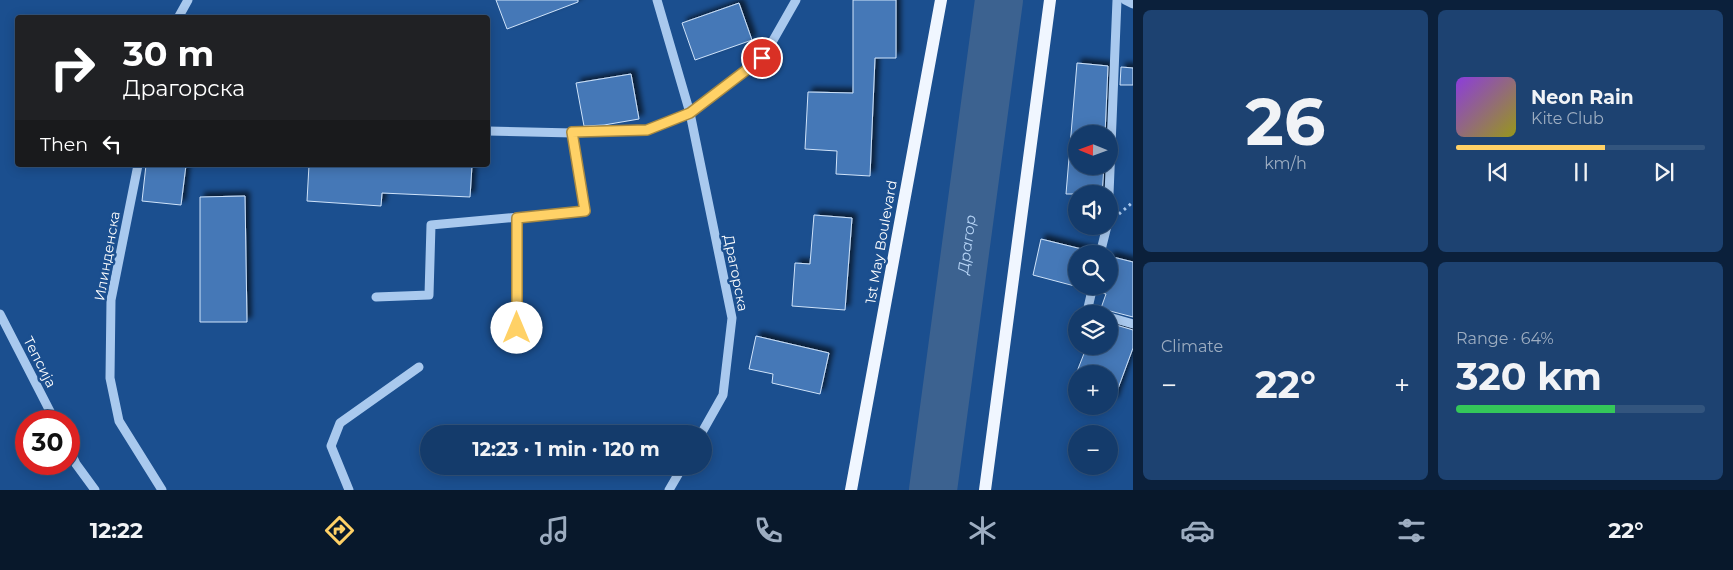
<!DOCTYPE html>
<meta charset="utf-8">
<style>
:root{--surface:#143b6b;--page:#1d4271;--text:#f1f3f6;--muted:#9dadc1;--line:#33557e;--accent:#ffd166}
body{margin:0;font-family:Montserrat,sans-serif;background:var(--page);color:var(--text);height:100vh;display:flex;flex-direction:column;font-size:19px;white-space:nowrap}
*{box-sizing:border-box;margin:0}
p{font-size:16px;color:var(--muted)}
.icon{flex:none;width:28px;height:28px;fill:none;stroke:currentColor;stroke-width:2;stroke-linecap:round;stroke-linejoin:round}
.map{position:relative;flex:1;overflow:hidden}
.drawer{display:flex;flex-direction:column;gap:10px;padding:10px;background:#0b203b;width:600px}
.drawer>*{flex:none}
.hud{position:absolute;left:15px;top:15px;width:475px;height:152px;border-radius:5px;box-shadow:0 2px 12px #0003,0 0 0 1px var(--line);background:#202124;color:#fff;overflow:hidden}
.needle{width:32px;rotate:271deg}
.tools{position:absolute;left:1068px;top:125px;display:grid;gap:10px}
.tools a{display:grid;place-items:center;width:50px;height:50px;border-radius:50%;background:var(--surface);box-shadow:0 2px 12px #0003,0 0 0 1px var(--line);font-size:25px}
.speed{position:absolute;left:15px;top:410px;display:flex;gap:10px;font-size:25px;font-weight:700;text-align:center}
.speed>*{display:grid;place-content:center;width:65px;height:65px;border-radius:50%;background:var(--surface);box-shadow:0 2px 12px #0003,0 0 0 1px var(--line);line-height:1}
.speed .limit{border:8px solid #d22;background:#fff;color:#111}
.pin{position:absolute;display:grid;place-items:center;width:42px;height:42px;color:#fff;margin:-21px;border:2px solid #fff;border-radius:50%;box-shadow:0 1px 5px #0007}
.me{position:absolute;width:55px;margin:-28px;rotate:0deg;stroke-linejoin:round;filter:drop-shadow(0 0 4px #0008)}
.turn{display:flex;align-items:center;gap:18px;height:105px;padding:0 25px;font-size:22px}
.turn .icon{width:65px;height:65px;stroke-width:2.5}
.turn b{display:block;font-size:35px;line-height:42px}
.then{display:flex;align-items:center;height:48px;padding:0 25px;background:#0003;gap:10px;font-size:19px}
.big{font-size:38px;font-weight:700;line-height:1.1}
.drawer .tile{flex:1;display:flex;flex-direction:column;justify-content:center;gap:8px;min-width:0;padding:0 18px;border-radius:8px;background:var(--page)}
.drawer .dial{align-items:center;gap:0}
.dial b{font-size:65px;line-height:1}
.song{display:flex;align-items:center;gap:15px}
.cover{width:60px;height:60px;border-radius:8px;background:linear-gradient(135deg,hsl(270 70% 55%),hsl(60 70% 35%))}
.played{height:5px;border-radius:2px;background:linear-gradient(90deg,var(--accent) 60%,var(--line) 60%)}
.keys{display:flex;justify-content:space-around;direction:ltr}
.heat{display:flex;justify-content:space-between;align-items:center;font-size:28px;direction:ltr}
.charge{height:8px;border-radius:4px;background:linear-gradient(90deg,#34c759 64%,var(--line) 0)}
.drawer .tiles{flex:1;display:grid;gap:10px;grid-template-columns:repeat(2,1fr)}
.trip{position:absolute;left:420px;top:425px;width:292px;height:50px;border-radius:25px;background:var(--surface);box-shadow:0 2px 12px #0003,0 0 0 1px var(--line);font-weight:700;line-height:50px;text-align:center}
.tabs{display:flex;height:80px;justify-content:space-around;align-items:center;background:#08182b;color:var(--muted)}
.tabs .icon{width:35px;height:35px}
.tabs .active{color:var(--accent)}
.tabs b{font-size:22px;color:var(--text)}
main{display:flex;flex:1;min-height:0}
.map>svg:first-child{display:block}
</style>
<main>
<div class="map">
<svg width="1133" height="490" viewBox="0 0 1133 490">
<defs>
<filter id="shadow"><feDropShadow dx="4.5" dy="-4.5" stdDeviation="2.5" flood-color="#0009"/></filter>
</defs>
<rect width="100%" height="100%" fill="#1b4f8f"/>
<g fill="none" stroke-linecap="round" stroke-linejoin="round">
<!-- river -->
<path stroke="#3c6290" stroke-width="48" id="s1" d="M933,490L999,0"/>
</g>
<!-- building -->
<g fill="#4478b7" stroke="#cfe3fa" filter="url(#shadow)">
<path d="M496,0H578V2L507,29Z"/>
<path d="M853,0H896V58H875L870,176L836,174L837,151L805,149L808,92L853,93Z"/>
<path d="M739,3L752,40L695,60L682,23Z"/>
<path d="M1077,63L1108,66L1105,134H1076V166H1104L1102,194H1066Z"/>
<path d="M1121,67L1133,68V85H1120Z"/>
<path d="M631,74L639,119L604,125L584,126L576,83Z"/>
<path d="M146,165H186L181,205L142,201Z"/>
<path d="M309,165H472L470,197L382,193L381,206L307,201Z"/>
<path d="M245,196L247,322H200V197Z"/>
<path d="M814,215L852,218L845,310L792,306L795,263L810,264Z"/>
<path d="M1041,239L1094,252L1076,254V286H1087L1086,289L1033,275Z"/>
<path d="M1109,256L1133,262V317L1110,311L1101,314L1100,311L1106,294L1098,292L1099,286H1109Z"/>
<path d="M1109,323L1133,330V348L1113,402L1109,400V374H1076L1087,346H1109Z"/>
<path d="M756,336L829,353L820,394L772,383L773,374L749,369Z"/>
</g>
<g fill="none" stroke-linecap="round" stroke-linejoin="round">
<!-- path -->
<path stroke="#a9c9ee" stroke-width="3" stroke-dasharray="2.5 4" stroke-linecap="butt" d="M1119,214L1133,202"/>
<!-- minor -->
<g stroke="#a9c9ee" stroke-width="9">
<path d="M657,0L690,113L732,318L723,395L701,434"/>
<path d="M1125,0L1133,4"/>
<path d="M178,18L188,0"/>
<path d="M488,131L573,133L647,130L690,113L763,58L796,0"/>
<path d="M138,165L111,300L110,378L119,421L162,490"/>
<path d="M1109,194L1117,0"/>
<path d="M1100,254L1107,226"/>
<path d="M1093,286L1087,312L1095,314"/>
<path d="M376,297L429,295L431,225L585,211L573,133"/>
<path d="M0,314L55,421"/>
<path d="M1109,317L1133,324"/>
<path d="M517,328V218"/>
<path d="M69,449L76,464L95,490"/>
<path d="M349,490L331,446L340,423L419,367"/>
<path d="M669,490L683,466"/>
</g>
<!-- major -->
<g stroke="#f0f6ff" stroke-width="12">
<path d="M851,490L941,0"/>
<path d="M985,490L1050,0"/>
</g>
</g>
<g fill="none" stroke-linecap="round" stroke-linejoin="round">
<!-- route casing -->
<g stroke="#a68842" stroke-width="12">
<path id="route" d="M517,328V218L585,211L572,132L647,130L690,113L762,58"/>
</g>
<!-- route -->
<use href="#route" stroke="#ffd166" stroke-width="9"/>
</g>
<g text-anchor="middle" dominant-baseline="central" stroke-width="5" stroke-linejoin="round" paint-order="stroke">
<!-- street labels -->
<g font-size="14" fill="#fff" stroke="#1b4f8f">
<text transform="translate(881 242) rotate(-80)">1st May Boulevard</text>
<text transform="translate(107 256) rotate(-80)">Илинденска</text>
<text transform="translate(736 273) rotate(79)">Драгорска</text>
<text transform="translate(40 362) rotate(63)">Тепсија</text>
</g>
<!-- water labels -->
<g font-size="15" font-style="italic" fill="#b5d3f5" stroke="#1b4f8f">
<text stroke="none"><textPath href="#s1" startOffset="248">Драгор</textPath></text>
</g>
</g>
</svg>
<div class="tools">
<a><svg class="needle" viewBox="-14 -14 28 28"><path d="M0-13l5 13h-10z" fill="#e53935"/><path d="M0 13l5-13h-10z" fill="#9dadc1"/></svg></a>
<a><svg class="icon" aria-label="sound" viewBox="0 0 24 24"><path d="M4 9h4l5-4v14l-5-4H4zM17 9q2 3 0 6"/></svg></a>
<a><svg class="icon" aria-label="search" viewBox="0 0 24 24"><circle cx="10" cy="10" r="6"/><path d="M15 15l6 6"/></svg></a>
<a><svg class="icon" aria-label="layers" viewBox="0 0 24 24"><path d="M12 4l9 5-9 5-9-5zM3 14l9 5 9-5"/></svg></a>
<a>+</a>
<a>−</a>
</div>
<div class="speed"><div class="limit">30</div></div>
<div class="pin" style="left:762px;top:58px;background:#d93025"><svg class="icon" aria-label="arrive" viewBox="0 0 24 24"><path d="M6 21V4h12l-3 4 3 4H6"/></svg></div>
<svg class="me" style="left:517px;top:328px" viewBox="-20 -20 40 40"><circle r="19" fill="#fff"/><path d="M0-13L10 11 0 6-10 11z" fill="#ffd166"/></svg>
<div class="trip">12:23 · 1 min · 120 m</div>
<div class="hud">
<div class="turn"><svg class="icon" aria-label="right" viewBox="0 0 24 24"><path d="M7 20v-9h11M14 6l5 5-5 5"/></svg><div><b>30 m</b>Драгорска</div></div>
<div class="then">Then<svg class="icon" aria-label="left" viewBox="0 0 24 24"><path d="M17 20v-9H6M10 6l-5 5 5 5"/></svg></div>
</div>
</div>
<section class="drawer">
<div class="tiles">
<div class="tile dial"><b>26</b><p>km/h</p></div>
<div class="tile">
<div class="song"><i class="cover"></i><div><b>Neon Rain</b><p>Kite Club</p></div></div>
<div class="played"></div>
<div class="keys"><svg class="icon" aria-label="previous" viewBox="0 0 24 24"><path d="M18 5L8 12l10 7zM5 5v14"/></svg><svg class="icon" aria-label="pause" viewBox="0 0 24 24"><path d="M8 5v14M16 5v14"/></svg><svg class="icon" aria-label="next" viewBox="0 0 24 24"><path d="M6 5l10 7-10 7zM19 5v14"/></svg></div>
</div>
<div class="tile"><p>Climate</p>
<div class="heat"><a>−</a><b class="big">22°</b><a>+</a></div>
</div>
<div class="tile"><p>Range · 64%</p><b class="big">320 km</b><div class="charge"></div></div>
</div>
</section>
</main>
<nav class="tabs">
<b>12:22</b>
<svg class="icon active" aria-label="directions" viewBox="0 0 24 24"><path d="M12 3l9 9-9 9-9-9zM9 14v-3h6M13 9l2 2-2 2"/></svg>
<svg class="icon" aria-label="music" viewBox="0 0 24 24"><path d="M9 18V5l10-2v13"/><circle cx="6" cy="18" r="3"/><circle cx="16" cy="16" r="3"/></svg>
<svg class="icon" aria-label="phone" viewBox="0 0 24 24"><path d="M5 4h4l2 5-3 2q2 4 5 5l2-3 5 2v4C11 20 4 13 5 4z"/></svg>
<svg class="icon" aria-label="climate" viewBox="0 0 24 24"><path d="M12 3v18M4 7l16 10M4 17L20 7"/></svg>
<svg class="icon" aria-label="car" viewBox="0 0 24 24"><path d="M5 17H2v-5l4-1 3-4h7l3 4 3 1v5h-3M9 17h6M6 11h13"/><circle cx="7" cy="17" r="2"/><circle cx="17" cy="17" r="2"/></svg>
<svg class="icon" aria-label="filters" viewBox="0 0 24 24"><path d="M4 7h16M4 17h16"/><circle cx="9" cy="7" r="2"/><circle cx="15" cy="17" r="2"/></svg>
<b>22°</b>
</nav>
